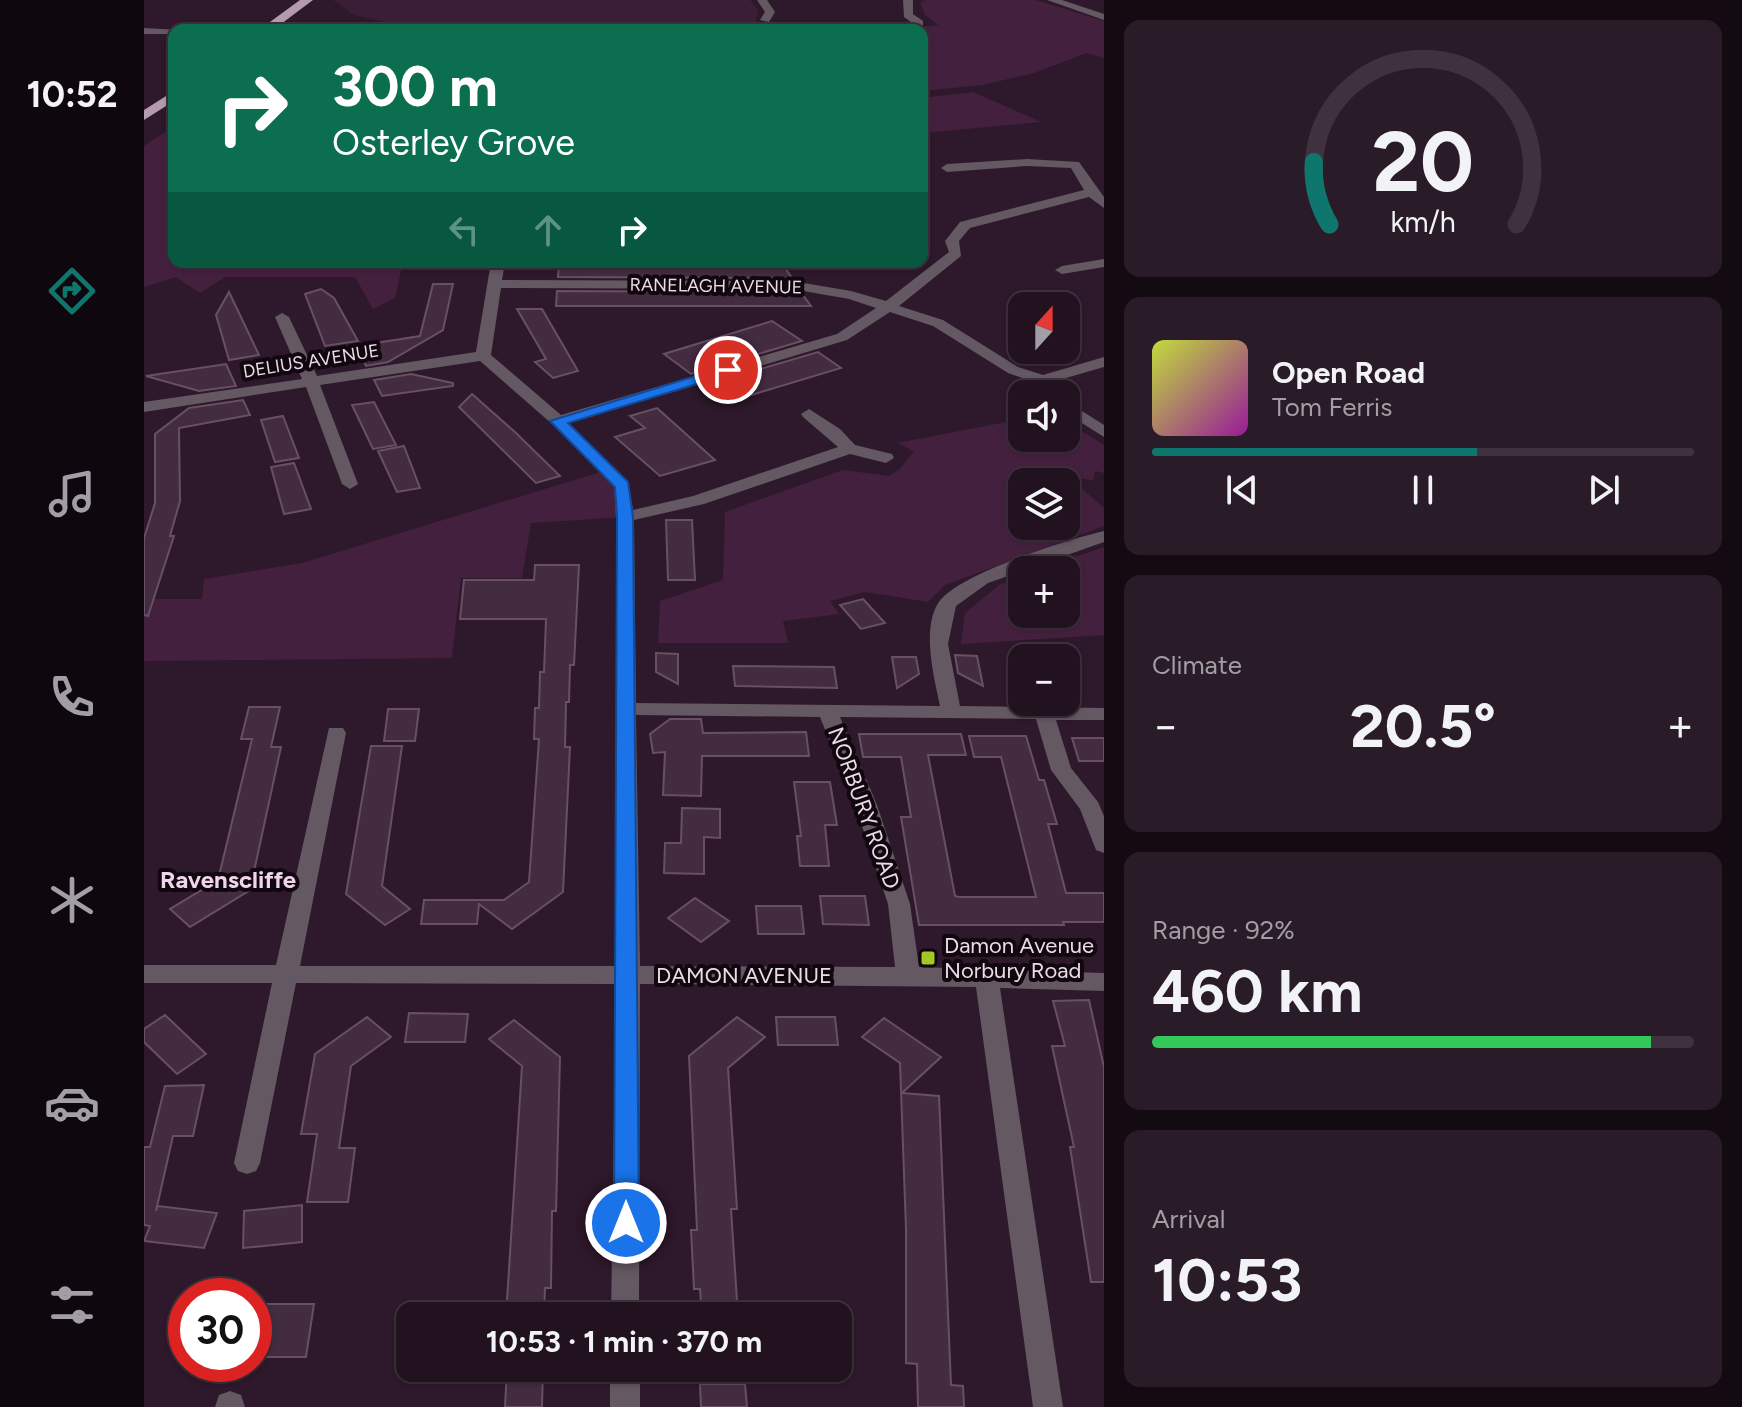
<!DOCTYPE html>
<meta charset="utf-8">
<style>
:root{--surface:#221220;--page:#2a1b29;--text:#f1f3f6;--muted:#a29ea5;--line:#3f323e;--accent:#0f766e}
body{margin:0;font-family:Figtree,sans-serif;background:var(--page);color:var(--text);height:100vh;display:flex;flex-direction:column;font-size:30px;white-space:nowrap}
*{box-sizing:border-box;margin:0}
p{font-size:26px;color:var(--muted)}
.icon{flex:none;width:44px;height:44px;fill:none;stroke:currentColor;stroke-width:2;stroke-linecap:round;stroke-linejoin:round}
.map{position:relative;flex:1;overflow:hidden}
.drawer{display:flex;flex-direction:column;gap:20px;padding:20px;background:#130a12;width:638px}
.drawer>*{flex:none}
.banner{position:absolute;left:24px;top:24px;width:760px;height:244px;border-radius:16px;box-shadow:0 2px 6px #0004,0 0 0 2px var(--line);background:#0b6e4f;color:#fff;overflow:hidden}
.needle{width:52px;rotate:21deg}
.buttons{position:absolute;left:864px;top:292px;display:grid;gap:16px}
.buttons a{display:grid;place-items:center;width:72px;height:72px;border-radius:16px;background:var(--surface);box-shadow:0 2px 6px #0004,0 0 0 2px var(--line);font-size:40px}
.speed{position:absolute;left:24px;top:1278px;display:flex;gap:16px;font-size:40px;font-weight:700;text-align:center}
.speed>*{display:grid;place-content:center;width:104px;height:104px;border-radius:50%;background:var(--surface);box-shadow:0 2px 6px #0004,0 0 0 2px var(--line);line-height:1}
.speed .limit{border:12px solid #d22;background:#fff;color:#111}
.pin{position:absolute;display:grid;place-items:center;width:68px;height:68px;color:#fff;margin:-34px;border:4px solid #fff;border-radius:50%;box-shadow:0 2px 8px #0007}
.me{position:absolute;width:88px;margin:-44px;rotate:0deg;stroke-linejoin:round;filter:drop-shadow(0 0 6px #0008)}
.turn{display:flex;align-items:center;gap:28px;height:168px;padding:0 32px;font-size:36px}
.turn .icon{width:104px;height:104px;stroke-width:2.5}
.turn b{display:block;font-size:56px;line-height:68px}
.lanes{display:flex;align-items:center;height:76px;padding:0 32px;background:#0003;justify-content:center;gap:40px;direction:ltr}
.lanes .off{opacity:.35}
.big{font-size:60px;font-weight:700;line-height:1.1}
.drawer .widget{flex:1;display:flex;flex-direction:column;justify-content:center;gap:12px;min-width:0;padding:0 28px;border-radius:16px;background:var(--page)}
.drawer .dial{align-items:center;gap:0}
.dial svg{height:208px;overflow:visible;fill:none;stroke:var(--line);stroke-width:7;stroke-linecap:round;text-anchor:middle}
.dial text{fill:var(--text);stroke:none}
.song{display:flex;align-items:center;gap:24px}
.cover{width:96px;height:96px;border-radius:12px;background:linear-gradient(135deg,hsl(70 70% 55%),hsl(300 70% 35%))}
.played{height:8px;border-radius:4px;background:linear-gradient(90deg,var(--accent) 60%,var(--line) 60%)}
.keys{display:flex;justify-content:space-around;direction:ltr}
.heat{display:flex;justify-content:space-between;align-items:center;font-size:44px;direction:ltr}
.charge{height:12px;border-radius:6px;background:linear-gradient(90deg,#34c759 92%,var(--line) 0)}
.trip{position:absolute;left:252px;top:1302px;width:456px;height:80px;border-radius:16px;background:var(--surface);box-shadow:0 2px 6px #0004,0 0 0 2px var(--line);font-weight:700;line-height:80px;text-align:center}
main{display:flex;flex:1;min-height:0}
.tabs{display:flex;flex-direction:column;width:144px;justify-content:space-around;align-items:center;background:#0e070d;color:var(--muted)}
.tabs .icon{width:56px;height:56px}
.tabs .on{color:var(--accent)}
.tabs b{font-size:36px;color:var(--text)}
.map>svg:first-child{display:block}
</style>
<main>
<nav class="tabs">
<b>10:52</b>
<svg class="icon on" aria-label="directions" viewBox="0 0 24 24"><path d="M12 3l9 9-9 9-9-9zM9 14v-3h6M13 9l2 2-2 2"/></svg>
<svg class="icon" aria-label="music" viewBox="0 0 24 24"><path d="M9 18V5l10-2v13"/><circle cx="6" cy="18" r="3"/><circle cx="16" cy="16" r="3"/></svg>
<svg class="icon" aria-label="phone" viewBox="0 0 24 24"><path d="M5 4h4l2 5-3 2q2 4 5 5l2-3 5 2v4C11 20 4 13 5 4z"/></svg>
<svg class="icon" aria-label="climate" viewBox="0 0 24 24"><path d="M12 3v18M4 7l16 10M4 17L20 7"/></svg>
<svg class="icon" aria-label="car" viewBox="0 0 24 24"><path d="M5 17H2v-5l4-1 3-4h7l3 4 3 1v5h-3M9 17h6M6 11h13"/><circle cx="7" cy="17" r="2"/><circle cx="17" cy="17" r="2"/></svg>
<svg class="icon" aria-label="filters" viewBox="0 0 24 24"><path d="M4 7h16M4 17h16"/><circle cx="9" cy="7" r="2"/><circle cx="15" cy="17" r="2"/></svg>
</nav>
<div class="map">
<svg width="960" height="1407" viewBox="0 0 960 1407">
<rect width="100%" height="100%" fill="#2e182b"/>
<!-- built -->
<path fill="#3a1e36" d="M189,0H606L614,10L611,28L253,25L210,15Z"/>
<!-- green -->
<g fill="#44203f" fill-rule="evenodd">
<path d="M781,0H892L960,21V58L943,53L890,73L838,85L778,91V30L764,29L794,25L781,15L776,3Z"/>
<path d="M829,92L897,122L778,133V98Z"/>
<path d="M30,126V262H259L251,298L229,309L211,277H81L56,293L32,277L0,287V146Z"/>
<path d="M878,419V438H922V421L960,445V473L951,471L949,480L925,477L960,508V526L801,585L784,602L721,592L686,601L695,614L639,621L644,643H514L516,601L579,580L581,512L699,470L745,476L756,469L770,451L753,443ZM878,482H922V526H878Z"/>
<path d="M463,470L478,485L481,517L387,523L378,578H317L308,658L0,661V599H58L60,579L158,563Z"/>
<path d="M960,547V635L817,644L821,613L855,585L878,576V614H922V570H893Z"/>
</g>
<!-- building -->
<g fill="#442c40" stroke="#694f64" stroke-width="2">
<path d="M415,262H637L648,278L414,277Z"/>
<path d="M289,284H309L299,330L244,362L222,366L212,346L276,336Z"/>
<path d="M177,289L190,298L214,341L181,346L161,294Z"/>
<path d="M413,291L648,292L658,294L667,306H412Z"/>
<path d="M85,292L115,355L85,360L72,315Z"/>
<path d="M373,309H398L434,371L409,378L391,362L402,359Z"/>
<path d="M628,321L658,341L547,374L520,354Z"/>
<path d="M674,352L697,368L584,402L562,385Z"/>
<path d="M82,364L92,386L55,391L2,376Z"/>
<path d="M267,374L309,383V386L238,396L230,380Z"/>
<path d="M328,394L372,433L416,476L392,483L315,407Z"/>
<path d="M99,400L106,415L35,428L36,501L26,536H30L4,616L0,615V538L11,503V434L45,408Z"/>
<path d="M230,402L252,445L229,449L208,405Z"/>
<path d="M513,408L571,460L516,476L471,437L501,428L486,416Z"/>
<path d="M139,416L155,458L131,462L117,420Z"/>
<path d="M260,446L276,488L253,492L234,451Z"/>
<path d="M150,463L167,509L140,514L127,467Z"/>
<path d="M522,520H548L551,580H524Z"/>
<path d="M391,565H435L430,665H426L425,702H422L421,747H426L419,892L368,929L335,904L333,924H277L280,900H360L385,882L395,739H390L391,708H395L396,672H400L402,619H316L320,580H390Z"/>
<path d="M719,599L741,623L717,629L696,605Z"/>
<path d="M512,653L534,654V684L512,672Z"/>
<path d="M811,655L833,656L839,686L814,673Z"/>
<path d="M748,657H772L775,674L753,688Z"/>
<path d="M589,666L690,667L693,688L591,686Z"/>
<path d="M105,707H136L127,747H137L106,890L46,927L26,909L74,880L108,739H97Z"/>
<path d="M244,709H275L271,741H240Z"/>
<path d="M526,719H557L559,733L662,732L665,756H558L557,796L519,795L521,752L509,753L506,734Z"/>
<path d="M715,734H817L822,755H784L811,896L815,897H892L857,757H830L825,736H882L895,780H900L913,824H904L922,893H960V922H919L920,925H775L757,817H767L757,757H719Z"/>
<path d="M928,738H960V761H935Z"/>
<path d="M227,746H258L238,886L266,909L241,925L202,894Z"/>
<path d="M650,782H686L693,825H681L685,866H656L653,836H657Z"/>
<path d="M538,808L576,809V838L560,837V874L520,873L521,843H537Z"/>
<path d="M676,896H721L725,925L679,924Z"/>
<path d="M551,898L585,921L557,942L524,918Z"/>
<path d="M612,906H657L660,934H614Z"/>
<path d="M945,1000L960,1067V1282H947L926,1147H930L908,1046H921L909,1001Z"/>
<path d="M265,1013L324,1014L321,1042H261Z"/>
<path d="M21,1015L62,1054L33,1074L0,1042V1029Z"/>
<path d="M223,1017L247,1037L207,1066L195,1148H211L204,1202H163L173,1134H157L171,1054Z"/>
<path d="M593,1017L621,1037L584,1068L593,1209H587L594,1316H558L556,1289H550L547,1230H553L545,1056Z"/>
<path d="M632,1017H691L694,1045H634Z"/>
<path d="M740,1018L797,1057L758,1093L795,1096L807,1385L819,1386L820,1407H774L773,1364L762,1363V1229L756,1063L718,1037Z"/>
<path d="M370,1020L416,1057L412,1211H408L407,1288H401L400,1316H362L378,1066L345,1039Z"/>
<path d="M60,1085L49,1136H29L12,1211L14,1206L73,1213L60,1248L0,1241L6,1226L0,1225V1147H6L21,1086Z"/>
<path d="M158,1205V1242L99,1248L100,1211Z"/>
<path d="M115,1304H170L162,1357H110Z"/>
<path d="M363,1368H399L398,1407H361Z"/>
<path d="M556,1384H601L603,1407H557Z"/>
</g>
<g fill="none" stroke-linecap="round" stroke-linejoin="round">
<!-- minor -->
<g fill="#645862" fill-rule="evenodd">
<path d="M613,0H623L631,12L625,22L616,20L621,12Z"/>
<path d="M759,0H769V14L779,21V25H771L760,17Z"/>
<path d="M903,0H918L960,14V20Z"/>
<path d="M883,159L935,162L960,197V208L945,197L826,228L815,241L817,256L755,306L799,320L874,367L899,375L960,357V367L908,382L912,394H896L893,383L864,373L789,326L746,312L703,340L425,423L484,481L489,510L549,496L694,447L659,417L657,414L665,409L696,429L711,445L748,454L750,458L742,463L706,454L560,504L490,520L492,703L796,706C790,677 777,628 795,602C814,574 925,539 960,531V542L844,583L812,606L804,644L816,706L960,708V720H912L927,768L954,802L960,816V853L952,850L936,809L907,770L892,719L696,717L733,805L766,904L775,967L960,973V991L856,988L919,1407H889L832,987L496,984L495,1316H467L472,984L152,983L116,1163L112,1171L103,1174L94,1171L90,1163L128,983H0V965H132L185,728H199L202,733L156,966H472V517L470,486L408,424L336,361L176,385L214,484L206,489L198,484L162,387L0,412V402L158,379L131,317L138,313L145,317L173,376L332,352L347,262H361L358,280L648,281L707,291L742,301L805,252L801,241L816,222L940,190L927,168L883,166L803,172L797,168L803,164ZM357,288L648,289L705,299L732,308L693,334L417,415L347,355ZM492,715L676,717L711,805L744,904L751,967L496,966Z"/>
<path d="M960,259V267L918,274L911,270L918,266Z"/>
<path d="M922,401L960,425V437L922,413Z"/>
<rect x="466" y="1368" width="30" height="39"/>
<path d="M86,1391L97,1395L101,1407H71L75,1395Z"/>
</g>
<!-- tertiary -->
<path fill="#645862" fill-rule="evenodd" d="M0,28L35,30H30V34H0Z"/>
<!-- trunk -->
<g fill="#b499af" fill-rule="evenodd">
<path d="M156,0H169L129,30H115Z"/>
<path d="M30,91V101L0,120V110Z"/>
</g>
</g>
<!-- route -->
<path fill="#1a73e8" stroke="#114b97" stroke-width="2" d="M584,366L589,367V373L424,423L484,482L489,517L495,1223L491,1231L482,1234L473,1231L470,1223L473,517L471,487L406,421Z"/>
<!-- markers -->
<rect fill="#a3c926" stroke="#11070f" stroke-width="3" x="776" y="950" width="16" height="16" rx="4"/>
<g text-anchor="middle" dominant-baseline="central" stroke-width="8" stroke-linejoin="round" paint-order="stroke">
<!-- far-street labels -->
<g font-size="18" fill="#ebdbe8" stroke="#11070f">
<text transform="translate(572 286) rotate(1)">RANELAGH AVENUE</text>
<text transform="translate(167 361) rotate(-9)">DELIUS AVENUE</text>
</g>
<!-- street labels -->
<g font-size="22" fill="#ebdbe8" stroke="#11070f">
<text transform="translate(720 808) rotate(70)">NORBURY ROAD</text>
<text x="600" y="975">DAMON AVENUE</text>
</g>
<!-- poi labels -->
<g font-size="22" fill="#ebdbe8" stroke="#11070f" text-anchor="start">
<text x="800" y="945">Damon Avenue<tspan x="800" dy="25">Norbury Road</tspan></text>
</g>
<!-- neighbourhood labels -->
<g font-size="24" font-weight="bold" fill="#f2d3ec" stroke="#11070f">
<text x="84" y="879">Ravenscliffe</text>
</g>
</g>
</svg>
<div class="buttons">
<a><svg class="needle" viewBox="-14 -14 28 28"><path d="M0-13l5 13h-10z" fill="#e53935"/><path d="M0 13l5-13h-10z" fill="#a29ea5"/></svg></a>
<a><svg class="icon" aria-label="sound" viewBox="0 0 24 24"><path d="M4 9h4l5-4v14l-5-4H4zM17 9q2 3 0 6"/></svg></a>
<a><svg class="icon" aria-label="layers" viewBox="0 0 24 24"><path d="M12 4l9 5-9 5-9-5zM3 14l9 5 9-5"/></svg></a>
<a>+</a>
<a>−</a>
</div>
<div class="speed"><div class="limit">30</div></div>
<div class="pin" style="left:584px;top:370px;background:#d93025"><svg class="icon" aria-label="arrive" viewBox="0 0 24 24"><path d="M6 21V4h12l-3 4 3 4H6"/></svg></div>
<svg class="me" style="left:482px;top:1223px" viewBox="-20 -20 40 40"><circle r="17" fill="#1a73e8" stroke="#fff" stroke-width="3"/><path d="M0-11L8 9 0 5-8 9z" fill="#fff"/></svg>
<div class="trip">10:53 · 1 min · 370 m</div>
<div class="banner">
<div class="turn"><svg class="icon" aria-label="right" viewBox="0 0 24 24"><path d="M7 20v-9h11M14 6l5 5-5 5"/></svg><div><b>300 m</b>Osterley Grove</div></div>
<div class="lanes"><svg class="icon off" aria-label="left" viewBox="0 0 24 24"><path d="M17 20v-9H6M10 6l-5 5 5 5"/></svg><svg class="icon off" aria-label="ahead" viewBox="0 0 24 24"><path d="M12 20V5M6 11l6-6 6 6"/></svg><svg class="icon" aria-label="right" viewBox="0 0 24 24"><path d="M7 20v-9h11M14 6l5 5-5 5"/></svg></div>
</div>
</div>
<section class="drawer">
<div class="widget dial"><svg viewBox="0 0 100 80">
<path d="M14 69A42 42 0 1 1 86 69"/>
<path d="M14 69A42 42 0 0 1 8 45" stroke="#0f766e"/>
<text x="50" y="56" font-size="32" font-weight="700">20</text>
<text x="50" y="72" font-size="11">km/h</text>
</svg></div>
<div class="widget">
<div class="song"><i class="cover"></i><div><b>Open Road</b><p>Tom Ferris</p></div></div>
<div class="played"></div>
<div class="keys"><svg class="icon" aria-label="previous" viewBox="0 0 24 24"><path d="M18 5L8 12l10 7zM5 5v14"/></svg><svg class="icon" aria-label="pause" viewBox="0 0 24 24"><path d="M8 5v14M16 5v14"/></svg><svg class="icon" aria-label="next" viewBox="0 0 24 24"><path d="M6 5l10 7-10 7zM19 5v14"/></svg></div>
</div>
<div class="widget"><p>Climate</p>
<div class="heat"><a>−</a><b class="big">20.5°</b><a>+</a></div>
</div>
<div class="widget"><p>Range · 92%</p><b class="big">460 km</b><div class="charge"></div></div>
<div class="widget"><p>Arrival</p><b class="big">10:53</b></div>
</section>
</main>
